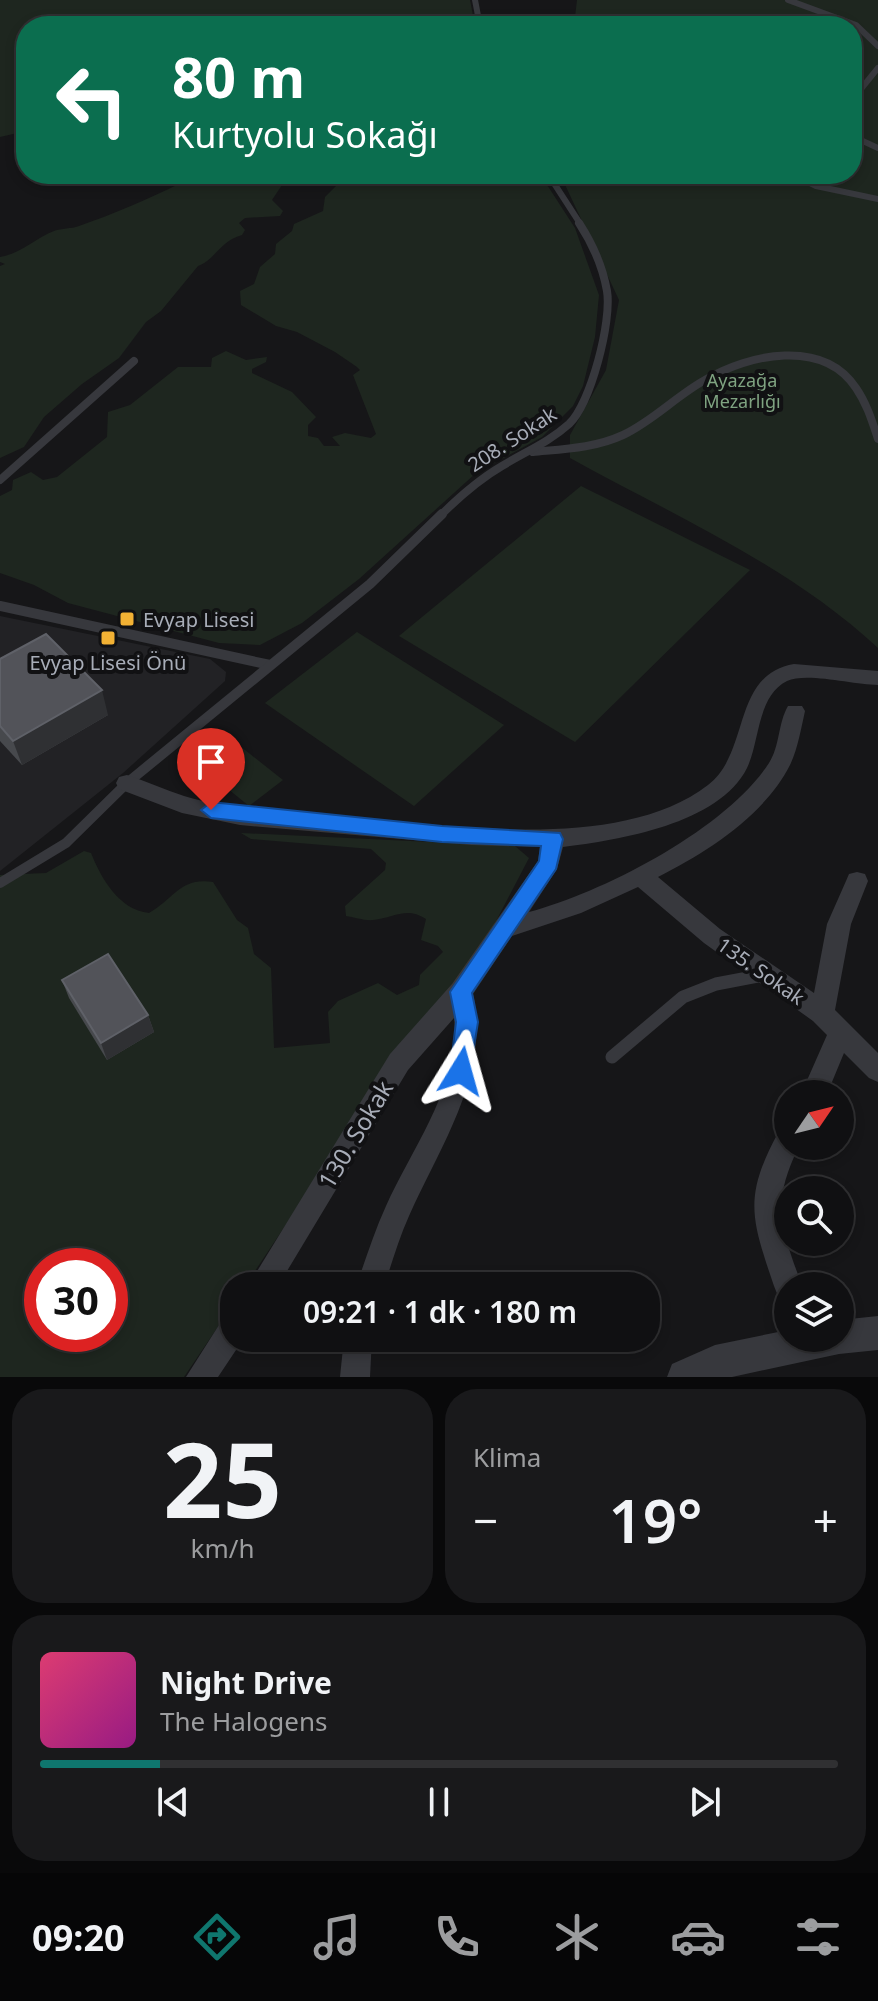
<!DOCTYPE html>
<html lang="tr">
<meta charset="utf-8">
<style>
:root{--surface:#101012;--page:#19191b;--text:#f1f3f6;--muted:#9c9d9f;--line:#303032;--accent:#0f766e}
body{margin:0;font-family:"Noto Sans",sans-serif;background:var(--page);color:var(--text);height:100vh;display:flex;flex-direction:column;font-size:30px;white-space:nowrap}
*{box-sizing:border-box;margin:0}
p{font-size:26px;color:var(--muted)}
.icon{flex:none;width:44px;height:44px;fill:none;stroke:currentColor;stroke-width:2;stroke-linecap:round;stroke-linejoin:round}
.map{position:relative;height:1377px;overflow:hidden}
.panel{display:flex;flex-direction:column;gap:12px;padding:12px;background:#09090a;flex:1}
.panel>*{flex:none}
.guide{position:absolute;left:16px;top:16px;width:846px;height:168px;border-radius:32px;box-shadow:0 4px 12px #0003,0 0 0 2px var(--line);background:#0b6e4f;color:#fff;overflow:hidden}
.needle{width:52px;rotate:55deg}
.buttons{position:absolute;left:774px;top:1080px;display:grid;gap:16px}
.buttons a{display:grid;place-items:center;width:80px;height:80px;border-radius:50%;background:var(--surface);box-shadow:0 4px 12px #0003,0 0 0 2px var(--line);font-size:40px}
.speed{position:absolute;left:24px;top:1248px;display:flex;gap:16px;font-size:40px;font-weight:700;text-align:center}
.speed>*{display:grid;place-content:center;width:104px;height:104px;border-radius:50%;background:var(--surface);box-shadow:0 4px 12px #0003,0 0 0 2px var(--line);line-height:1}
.speed .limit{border:12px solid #d22;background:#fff;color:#111}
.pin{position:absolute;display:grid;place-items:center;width:68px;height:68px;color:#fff;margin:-82px -34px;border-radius:50% 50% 50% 0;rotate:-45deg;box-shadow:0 0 8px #0007}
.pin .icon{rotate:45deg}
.me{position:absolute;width:88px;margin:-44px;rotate:8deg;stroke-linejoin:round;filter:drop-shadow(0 0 6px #0008)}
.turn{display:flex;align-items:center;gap:28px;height:168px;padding:0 24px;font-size:36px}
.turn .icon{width:104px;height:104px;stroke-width:2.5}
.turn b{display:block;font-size:56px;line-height:68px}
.big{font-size:60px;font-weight:600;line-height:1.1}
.panel .card{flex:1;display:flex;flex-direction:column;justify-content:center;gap:12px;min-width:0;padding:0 28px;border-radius:32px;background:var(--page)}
.panel .dial{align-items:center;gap:0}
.dial b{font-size:104px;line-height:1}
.song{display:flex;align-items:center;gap:24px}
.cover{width:96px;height:96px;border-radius:12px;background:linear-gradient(135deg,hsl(340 70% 55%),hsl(310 70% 35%))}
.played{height:8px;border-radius:4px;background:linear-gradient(90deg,var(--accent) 15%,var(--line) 15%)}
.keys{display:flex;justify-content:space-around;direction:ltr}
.heat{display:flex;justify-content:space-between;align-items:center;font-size:44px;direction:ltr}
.panel .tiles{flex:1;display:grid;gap:12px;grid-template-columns:1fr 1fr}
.card:last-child{grid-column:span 2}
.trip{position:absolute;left:220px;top:1272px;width:440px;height:80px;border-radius:32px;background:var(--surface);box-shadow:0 4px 12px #0003,0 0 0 2px var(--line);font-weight:600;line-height:80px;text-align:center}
.tabs{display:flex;height:128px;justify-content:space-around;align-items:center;background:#060607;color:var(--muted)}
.tabs .icon{width:56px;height:56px}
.tabs .current{color:var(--accent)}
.tabs b{font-size:36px;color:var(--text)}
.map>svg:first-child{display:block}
</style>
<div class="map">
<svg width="878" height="1377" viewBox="0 0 878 1377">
<rect width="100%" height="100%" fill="#161618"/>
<!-- built -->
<path fill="#222225" d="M0,616L210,659L226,672L225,681L123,773L0,871Z"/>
<!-- green -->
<g fill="#1e261f" fill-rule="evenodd">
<path d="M0,0H470L475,26H26V131L0,137Z"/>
<path d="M577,0H878V648C790,566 675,516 570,458V435L606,370L619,300L560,174H852V26H582L575,17Z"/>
<path d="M185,174H274L282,185L272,200L283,211L280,216L245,218L239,223L245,230L242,235C220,241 215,260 198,266L161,311L146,322L119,358L82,384L44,417L24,447L0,458V266L5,264L0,262V257C23,253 35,238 54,231C62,228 71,229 79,226C114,214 148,199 181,183Z"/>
<path d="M339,174H540L575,228L599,295L595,337L583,386L573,406L542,437L476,473L359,579L302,623L260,645L219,643L68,603L34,585L0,573V496L12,490L13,480L31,472L43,480L57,477L107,437L108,412L130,405L178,367H211L212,358L226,351L246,360L267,357L266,362L252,369V373L292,392L316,417L308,425V436L318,438L324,446H340L332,437L345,433L371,438L376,434L353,375L360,370L357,367L335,352L297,332L276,326L241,305L240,291L254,284L260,267L275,254L276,244L292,231L294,224L323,211L325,197L340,182Z"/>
<path d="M581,486L750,570L575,742L399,636Z"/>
<path d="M357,632L504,725L414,806L265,703Z"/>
<path d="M240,746L283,780L249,806L206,771Z"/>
<path d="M241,833L515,846L529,858L494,925L337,1148L245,1286H234V1303L184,1377H0V875L46,873L84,851L91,853C101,878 119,910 149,913C174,899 180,877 213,882L237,920L248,928L254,954L271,968L274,1048L330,1043L328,1012L338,1001L378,983L397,995L419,985L420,975L443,952L438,946L421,940L426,919C406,906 394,918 373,920C365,921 354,917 346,916L345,906L385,870L386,863L371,849L251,839ZM42,1266H110V1334H42Z"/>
</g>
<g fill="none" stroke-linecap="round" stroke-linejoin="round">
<!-- service-far3 -->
<g stroke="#37383d" stroke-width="6">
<path d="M475,0L480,26"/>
<path d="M788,0L856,25L878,46"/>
<path d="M852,100L878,68"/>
<path d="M852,136L878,148"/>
<path d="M548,174L581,225"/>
<path d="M792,174L816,186L878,199"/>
</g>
<!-- service-far2 -->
<g stroke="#37383d" stroke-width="8">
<path d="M533,452C564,449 595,448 623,435C653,421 676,396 705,380C749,354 823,338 856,388C867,404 872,421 878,439"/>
<path d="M0,480L134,361"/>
<path d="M440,516C459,497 478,480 502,466C525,452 549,442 569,424C591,403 612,321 607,291C603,268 592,243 579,223"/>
</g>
<!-- service-far1 -->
<g stroke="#37383d" stroke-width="10">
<path d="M0,606L270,665"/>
<path d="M0,883L66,843L127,783L370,584L442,514"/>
</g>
<!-- service -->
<path stroke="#37383d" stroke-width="13" d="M612,1057L683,997L716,984L764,975"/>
<!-- minor -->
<g fill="#37383d" fill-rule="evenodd">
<path d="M794,664L878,671V685C854,685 807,672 787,681C757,696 760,741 747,768C719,824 619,840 563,847L557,869L529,912C604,892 726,829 769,763C780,746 778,723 788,706H802L805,711C801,729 798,748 790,765C764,816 707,852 658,877L720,929L814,993L827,924L846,881L849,874L857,872L865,874L868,881L851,924L835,1010L878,1053V1082L869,1078L844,1053L827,1094H801L827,1035L813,1021L704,943L638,887L581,913L512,936L473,994C490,1075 441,1144 409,1216C399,1238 392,1263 384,1286H356C366,1259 374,1232 386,1206C412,1148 461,1084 454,1018L408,1070L278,1286H248L390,1054L452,984L538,861L540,847L471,845L240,825L182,813L119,789L116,783L119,777L127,775C146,781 165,790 184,796C238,812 297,812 352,817C454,826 621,852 708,785C751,752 731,675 794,664Z"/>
<path d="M788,1127V1146H799C770,1206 781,1226 802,1286H788V1300L778,1296L774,1286C751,1218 743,1197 779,1131Z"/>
<path d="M234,1313V1338H244L218,1377H186L224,1317Z"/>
<path d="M344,1338H372L370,1377H340Z"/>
</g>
<!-- tertiary -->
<path fill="#37383d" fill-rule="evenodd" d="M878,1316V1350L839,1354L732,1377H667L672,1364L715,1345L788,1330V1338H840V1320Z"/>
</g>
<!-- wall -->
<g fill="#47494d">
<path d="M0,659L108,715L22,765L0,741Z"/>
<path d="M62,980L148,1015L154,1032L107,1060L69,998Z"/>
</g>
<!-- shaded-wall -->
<g fill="#2f3033">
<path d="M102,690L108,715L22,765L13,741Z"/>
<path d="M148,1015L154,1032L107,1060L101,1043Z"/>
</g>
<!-- building -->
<g fill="#525359" stroke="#5f6168" stroke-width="2">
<path d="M46,634L102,690L13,741L0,726V659Z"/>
<path d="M108,954L148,1015L101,1043L62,980Z"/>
</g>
<!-- route -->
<path fill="#1a73e8" stroke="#114b97" stroke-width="2" d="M211,802L442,826L560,833L563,839L556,869L472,993L478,1022L469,1078L461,1081L453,1078L450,1071L456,1022L450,992L539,861L541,846L442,842L211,818L201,810Z"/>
<!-- markers -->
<g fill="#f2b134" stroke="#111113" stroke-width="3">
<rect x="119" y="611" width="16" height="16" rx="4"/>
<rect x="100" y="630" width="16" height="16" rx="4"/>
</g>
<g text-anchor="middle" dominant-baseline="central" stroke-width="8" stroke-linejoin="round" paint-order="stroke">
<!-- far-park labels -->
<g font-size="18" fill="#7fa381" stroke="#111113">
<text x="742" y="380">Ayazağa<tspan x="742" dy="21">Mezarlığı</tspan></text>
</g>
<!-- street labels -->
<g font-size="20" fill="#a8adb8" stroke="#111113">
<text transform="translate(512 439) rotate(-33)">208. Sokak</text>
<text transform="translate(761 971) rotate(35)">135. Sokak</text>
</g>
<!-- poi labels -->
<g font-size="20" fill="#a8adb8" stroke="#111113" text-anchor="start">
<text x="143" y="619">Evyap Lisesi</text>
<text x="108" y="662" text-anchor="middle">Evyap Lisesi Önü</text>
</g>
<!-- near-street labels -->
<g font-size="24" fill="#a8adb8" stroke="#111113">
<text transform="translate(355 1134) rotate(-59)">130. Sokak</text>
</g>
</g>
</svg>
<div class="buttons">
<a><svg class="needle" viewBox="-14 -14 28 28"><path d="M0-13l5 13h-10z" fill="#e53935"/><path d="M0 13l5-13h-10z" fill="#9c9d9f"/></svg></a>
<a><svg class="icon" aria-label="search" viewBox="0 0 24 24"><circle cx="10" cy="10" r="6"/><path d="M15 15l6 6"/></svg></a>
<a><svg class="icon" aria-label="layers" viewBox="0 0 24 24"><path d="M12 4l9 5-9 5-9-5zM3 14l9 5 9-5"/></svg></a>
</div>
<div class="speed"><div class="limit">30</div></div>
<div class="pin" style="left:211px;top:810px;background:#d93025"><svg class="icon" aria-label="arrive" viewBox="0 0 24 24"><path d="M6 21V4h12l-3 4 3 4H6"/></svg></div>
<svg class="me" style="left:461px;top:1071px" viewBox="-20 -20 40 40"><path d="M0-17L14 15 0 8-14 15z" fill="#1a73e8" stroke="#fff" stroke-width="4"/></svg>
<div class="trip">09:21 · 1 dk · 180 m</div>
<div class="guide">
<div class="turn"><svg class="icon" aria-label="left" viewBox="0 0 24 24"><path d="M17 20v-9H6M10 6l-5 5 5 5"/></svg><div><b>80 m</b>Kurtyolu Sokağı</div></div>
</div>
</div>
<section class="panel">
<div class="tiles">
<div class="card dial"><b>25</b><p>km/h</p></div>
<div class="card"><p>Klima</p>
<div class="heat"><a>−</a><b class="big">19°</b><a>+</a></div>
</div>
<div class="card">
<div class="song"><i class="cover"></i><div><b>Night Drive</b><p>The Halogens</p></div></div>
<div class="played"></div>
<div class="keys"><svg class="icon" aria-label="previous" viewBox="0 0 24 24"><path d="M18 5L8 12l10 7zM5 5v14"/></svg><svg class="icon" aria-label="pause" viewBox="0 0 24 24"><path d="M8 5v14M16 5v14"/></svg><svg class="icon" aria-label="next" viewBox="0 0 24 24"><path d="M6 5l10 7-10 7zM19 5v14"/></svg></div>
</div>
</div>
</section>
<nav class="tabs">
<b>09:20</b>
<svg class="icon current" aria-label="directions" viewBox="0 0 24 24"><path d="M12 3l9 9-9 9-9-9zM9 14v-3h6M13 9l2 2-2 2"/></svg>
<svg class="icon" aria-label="music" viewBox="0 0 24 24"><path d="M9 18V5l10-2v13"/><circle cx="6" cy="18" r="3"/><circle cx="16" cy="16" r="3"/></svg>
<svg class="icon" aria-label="phone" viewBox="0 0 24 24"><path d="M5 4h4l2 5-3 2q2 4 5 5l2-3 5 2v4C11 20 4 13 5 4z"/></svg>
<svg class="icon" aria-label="climate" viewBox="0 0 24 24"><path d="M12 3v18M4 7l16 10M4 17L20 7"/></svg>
<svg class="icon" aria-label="car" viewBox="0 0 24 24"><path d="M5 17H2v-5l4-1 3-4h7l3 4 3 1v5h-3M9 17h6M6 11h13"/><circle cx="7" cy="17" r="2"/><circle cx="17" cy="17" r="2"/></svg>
<svg class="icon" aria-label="filters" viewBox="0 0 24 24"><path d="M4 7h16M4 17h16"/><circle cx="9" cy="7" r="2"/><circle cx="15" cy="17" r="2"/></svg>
</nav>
